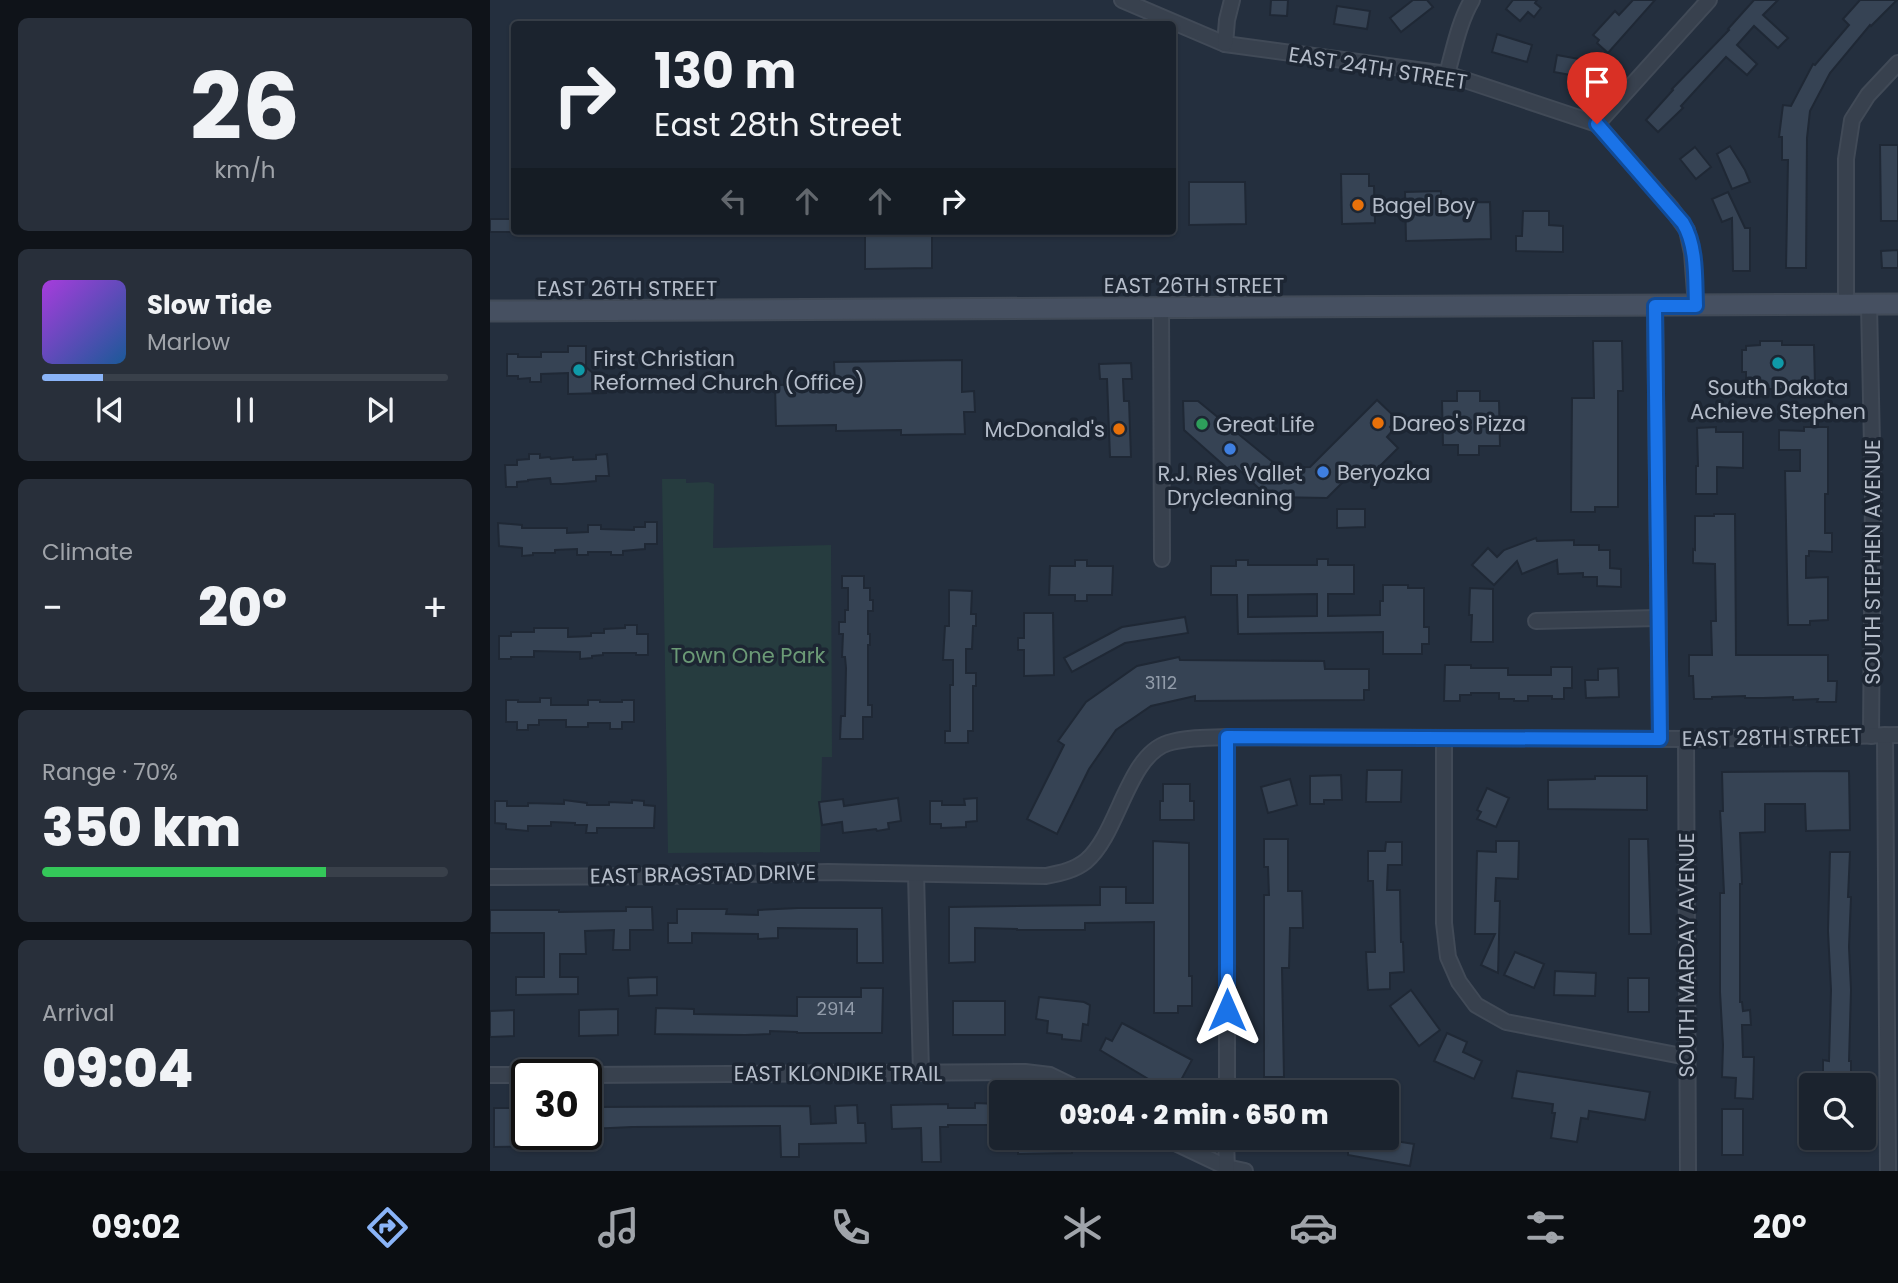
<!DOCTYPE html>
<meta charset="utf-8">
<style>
:root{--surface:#1b232e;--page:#282f3a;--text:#f1f3f6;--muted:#a0a4aa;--line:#39404a;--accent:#8ab4f8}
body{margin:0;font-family:Poppins,sans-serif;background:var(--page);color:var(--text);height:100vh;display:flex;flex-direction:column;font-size:26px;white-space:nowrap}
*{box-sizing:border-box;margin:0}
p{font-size:23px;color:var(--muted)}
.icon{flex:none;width:38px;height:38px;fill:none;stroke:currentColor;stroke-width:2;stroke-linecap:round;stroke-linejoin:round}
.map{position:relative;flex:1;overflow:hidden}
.panel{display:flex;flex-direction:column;gap:18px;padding:18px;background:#0f1319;width:490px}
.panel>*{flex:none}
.top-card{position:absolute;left:21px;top:21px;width:665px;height:214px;border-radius:7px;box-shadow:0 2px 5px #0004,0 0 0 2px var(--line);background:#1b232e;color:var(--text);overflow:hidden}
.tools{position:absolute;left:1309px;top:1073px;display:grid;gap:14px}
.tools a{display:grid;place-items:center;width:77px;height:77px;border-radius:7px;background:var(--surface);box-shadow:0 2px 5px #0004,0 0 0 2px var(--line);font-size:35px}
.speed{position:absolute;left:21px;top:1059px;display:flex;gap:14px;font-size:35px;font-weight:700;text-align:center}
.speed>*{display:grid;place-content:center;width:91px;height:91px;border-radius:50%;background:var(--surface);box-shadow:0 2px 5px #0004,0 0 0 2px var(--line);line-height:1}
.speed .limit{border:4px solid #111;border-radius:10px;background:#fff;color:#111}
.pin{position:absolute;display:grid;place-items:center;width:60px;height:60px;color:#fff;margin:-72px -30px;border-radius:50% 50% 50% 0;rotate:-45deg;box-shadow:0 0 7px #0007}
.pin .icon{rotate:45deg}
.me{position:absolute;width:77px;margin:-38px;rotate:0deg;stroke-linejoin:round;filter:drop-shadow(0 0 5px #0008)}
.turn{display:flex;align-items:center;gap:24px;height:147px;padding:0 28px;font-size:32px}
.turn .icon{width:91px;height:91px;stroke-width:2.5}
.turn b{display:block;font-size:49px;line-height:60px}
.lanes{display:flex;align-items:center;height:66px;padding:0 28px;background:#0003;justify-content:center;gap:35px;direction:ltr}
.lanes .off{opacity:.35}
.big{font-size:52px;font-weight:800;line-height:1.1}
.panel .widget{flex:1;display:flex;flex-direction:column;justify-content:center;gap:10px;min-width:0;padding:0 24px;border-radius:10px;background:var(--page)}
.panel .dial{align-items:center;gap:0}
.dial b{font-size:91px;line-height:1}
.song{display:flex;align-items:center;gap:21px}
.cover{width:84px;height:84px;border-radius:10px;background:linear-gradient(135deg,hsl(280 70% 55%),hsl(210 70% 35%))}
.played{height:7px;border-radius:4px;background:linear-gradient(90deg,var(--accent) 15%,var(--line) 15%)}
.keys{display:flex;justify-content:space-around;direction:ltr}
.heat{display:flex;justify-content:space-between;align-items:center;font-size:38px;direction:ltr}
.charge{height:10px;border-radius:5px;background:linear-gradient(90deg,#34c759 70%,var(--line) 0)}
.trip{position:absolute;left:499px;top:1080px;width:410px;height:70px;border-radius:7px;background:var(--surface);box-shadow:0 2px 5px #0004,0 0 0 2px var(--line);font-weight:800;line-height:70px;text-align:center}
.menu{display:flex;height:112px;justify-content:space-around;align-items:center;background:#0b0e12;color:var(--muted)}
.menu .icon{width:49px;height:49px}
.menu .on{color:var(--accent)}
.menu b{font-size:32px;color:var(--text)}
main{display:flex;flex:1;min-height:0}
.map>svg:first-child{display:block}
</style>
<main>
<section class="panel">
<div class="widget dial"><b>26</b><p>km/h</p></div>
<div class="widget">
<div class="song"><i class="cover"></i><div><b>Slow Tide</b><p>Marlow</p></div></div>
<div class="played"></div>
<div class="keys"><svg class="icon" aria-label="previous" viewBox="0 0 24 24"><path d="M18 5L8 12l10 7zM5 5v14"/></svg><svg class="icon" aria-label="pause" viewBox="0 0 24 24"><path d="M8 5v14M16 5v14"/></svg><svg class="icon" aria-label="next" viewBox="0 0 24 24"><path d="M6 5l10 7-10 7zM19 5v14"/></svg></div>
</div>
<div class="widget"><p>Climate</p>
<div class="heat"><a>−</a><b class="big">20°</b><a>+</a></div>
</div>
<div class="widget"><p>Range · 70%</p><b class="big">350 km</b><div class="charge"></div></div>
<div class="widget"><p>Arrival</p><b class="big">09:04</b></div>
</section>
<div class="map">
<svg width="1408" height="1171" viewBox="0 0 1408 1171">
<rect width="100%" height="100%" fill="#242f3e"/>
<!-- green -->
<path fill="#263c3f" d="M172,479H196V483L218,482L224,484L223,548L341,545L342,757H332L330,852L178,853Z"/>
<!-- building -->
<g fill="#364354" stroke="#1f2835" stroke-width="2" fill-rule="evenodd">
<path d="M781,0H798L797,16L780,15Z"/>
<path d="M923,0H937L943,7L911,32L900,18Z"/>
<path d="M1023,0H1047L1045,3L1051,8L1044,17L1038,12L1030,21L1016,9Z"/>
<path d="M1143,0H1165L1118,53L1107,43L1109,40L1103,35L1125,11L1129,15Z"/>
<path d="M1264,0H1288L1273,15L1298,38L1288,48L1264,26L1247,45L1267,64L1257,75L1236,57L1191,106L1193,108L1168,132L1156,120L1183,90L1182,89L1239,30L1238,29Z"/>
<path d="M1370,0H1407L1381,26L1380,25L1340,73L1320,111L1317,138L1316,268H1296L1298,160H1292V137H1289L1293,105L1301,106L1323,64L1325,65L1359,25L1353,19Z"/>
<path d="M847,6L880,11L877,29L844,24Z"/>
<path d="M1007,34L1042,45L1037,62L1002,52Z"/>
<path d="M1067,55L1100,61L1097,78L1064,72Z"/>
<path d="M1390,145H1408V221H1391Z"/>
<path d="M1240,146L1255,170L1260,182L1242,189L1227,154Z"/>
<path d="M1205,147L1221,167L1206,179L1190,159Z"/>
<path d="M851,174H879V186H884L885,223L852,224Z"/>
<path d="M699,182H755L756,224L699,225Z"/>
<path d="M951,191V203L1000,202L1001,239L916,241L915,192Z"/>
<path d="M1238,192L1255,228H1260V271H1243L1242,218L1232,222L1222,199Z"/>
<path d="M1033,211H1059V225L1073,226V252L1026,251V236H1032Z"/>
<rect x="0" y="219" width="24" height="13"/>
<path d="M442,235V268L375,269V236Z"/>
<path d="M1408,250V268H1392L1391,251Z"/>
<path d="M1103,341H1132L1133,391H1128V507H1105V512H1081L1082,398H1104Z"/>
<path d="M1270,341H1292V345H1324L1325,385H1314V392L1296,393V389H1260V385H1256V372H1252V350H1256V346L1270,345Z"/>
<path d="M78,346H96V367L105,375H117L116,393L78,394V373L51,374V382H40V378L28,379V376H17V354H28V357H51V352H78Z"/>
<path d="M472,360V392L484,391L485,412H474L475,434L411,435V430L346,431V425L286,426L285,385L345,384L344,362Z"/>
<path d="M641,363L642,379H633L634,401H639L641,457H620L617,379H610L609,364Z"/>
<path d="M967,391H990V401H1009L1010,446H989V455H968V445H953L952,401H967Z"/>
<path d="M887,400L907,419L900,427L903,430L897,437L908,448L879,477L868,467L837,498L778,497L745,466L739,470L694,430L693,401H708L790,468L820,467Z"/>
<path d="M1226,427V432H1253V468L1227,467V494H1206V466H1208L1207,428Z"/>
<path d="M1314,427H1338V494H1335V533H1342V552L1319,551V556H1316V578L1338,577V620L1320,621V625H1298L1295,471H1310V450H1289V430L1314,431Z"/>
<path d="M39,454H50V458L60,457L61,459L83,457V460L106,459V455L117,454L119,476H106V481L72,484H61L60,478L38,480V481L27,482V487H16L15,465H27V460L39,459Z"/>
<path d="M847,509H875V527L847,528Z"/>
<path d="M1224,514H1245L1246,655H1338V681H1347L1346,702H1327L1328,699L1303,700V697L1273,698H1255V696L1222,697V699H1204L1203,676H1199V655H1222L1221,621H1226L1225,564L1203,563V549L1205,550V516H1224Z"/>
<path d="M155,522H167V544H155V549L133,551V555H121V552H98V555H87V549L65,550V553H43V555L32,556V548L9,546L8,523L32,525V528H77V533L98,532V525H111V529L144,530V527H155Z"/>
<path d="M1046,538L1047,541L1084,540V545H1109V550H1120V568L1131,569V587L1107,586V577H1093V573L1068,574L1067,560L1032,574L1027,561L1004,585L982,565L998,548L1007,557L1014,550Z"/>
<path d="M827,559H838V565H864V594H838V616L890,615V601H893V585H918V588H934V627H939V644H932V654H893V632L748,634L747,595H721V566H746V560H758V565H827ZM827,594V616L758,617V595Z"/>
<path d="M585,560H597V566H623L622,595H597V601H585V595H559L560,566H585Z"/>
<path d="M352,576H374V588H380V600H383V611H378V634H380V645H378V705H382V717H373V739H350L351,716H355L356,668L355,657H352L353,634H349V622H355V610H358V588H352Z"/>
<path d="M980,588L1003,589V642H981L982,615H979Z"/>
<path d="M459,590L482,591L481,614H486V626H483L482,649H476V673H486V686H483V731H478V743H455V731H460V685H463V660H453L455,626H459Z"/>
<path d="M534,613H563L564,675L534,676V650H528V638H534Z"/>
<path d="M695,617L698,633L635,643L582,672L574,658L632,627Z"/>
<path d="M135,625H147V634H158V655H146V653H113V655L102,656V658L90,659V652L44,651V657H21V659H9V636H21V632H44V628H78V637L101,636V633H114V629L135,628Z"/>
<path d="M689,657L690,660L834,661L835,669H879V690H874V700L705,701V696L661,706L626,730L599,769L567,834L537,819L574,745L568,741L596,702L647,666Z"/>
<path d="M955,665H981V668H1018V675H1061V667H1082V688H1074V699H1062V696H1038V701H1024V699H1009V693H981V695H970V701H954Z"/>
<path d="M1128,668L1129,697L1096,698L1095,680H1108V669Z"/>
<path d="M50,698H61V705H98V700H110V702H132V700H144V722H132V729H120V723H98V727H76V720H49V725H38V730H27V722H16V700H28V702H50Z"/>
<path d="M877,770H912L911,802H876Z"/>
<path d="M1359,771L1360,830L1316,831L1315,804H1275V832L1250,833L1252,884H1250V1002H1252L1253,1011L1260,1010L1261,1025H1252L1253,1057H1264L1263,1099L1245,1098L1246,1078L1232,1077L1233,1045L1230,992V893H1234L1231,828L1230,811H1233L1232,772Z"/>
<path d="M851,775L852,800H834V804H820V776Z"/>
<path d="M1105,776H1157V810L1058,809V780L1105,779Z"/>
<path d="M800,779L807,805L778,813L771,787Z"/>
<path d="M673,784H700V801H704V820H670V801H673Z"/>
<path d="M997,788L1019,798L1006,827L987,819L991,812L987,810Z"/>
<path d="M408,798L411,821L398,823L399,829L387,831L386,829L353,833L352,822L332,825L329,802L353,799L354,806Z"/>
<path d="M487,798V821L476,822V827L451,828V824H440V801H452V805H475L474,799Z"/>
<path d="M74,800L97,803V805H119V802L142,803V800L154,801V805L165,806L164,828H107V833H96L97,825H85V823L61,822V826H38V831L16,829V824L5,823V801H17V806H38V803L74,804Z"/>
<path d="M774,839H798V891H812L813,928H800L799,968H792L794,1077H774V895H779L778,867H774Z"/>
<path d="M1139,839H1158L1161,934H1139Z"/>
<path d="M663,841L699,843V976H702V1006H688V1013H664V922L595,923V930H527V929L485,928V962L459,963V907L610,905V887H636V903H663Z"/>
<path d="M1006,841H1029L1028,879L1006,878L1005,901H1010L1008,973L991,965L1005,934H985L987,851L1006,852Z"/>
<path d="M896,842H912V865H898L897,890H910L911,942H913L914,972L900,973V989L878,990L876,952H885L883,881H878V851H895Z"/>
<path d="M1340,852H1360L1358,897H1361L1359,947L1361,990L1359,1061H1361V1085H1340V1077L1333,1076V1060L1339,1061L1341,990L1338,931Z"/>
<path d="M136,907H162L163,930H140V950H123L124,930L95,931L96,954H70V977H88V994L26,995V977H54V933H0V910H69V912L136,911Z"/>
<path d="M308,908H392L393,963H367V929L288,928V938L268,939V934L202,933V943H178V923H187V909H237L236,914L268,915V910Z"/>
<path d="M1025,952L1054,964L1044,988L1014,975Z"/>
<path d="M1065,971L1106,973L1105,996L1064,995Z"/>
<path d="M167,977V995L139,996L138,978Z"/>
<rect x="1138" y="978" width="21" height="34"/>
<path d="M371,988H393L392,1033H307V1032L280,1031V1034L255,1035L165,1034L166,1008L204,1009V1014L307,1016V997H371Z"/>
<path d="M921,990L950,1030L929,1046L900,1006Z"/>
<path d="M549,997L594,1002L600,1005L598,1025L593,1024L591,1041L572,1039V1035L557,1033L558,1021L546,1019Z"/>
<rect x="463" y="1001" width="52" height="34"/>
<path d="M128,1009V1035L89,1036V1010Z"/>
<path d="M24,1010V1036L0,1037V1011Z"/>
<path d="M632,1023L702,1060L691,1080L699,1084L694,1092H673L675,1089L610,1050L616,1038L622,1041Z"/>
<path d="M957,1033L977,1042L973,1052L992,1061L984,1079L944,1061Z"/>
<path d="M1027,1071L1160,1092L1155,1120L1099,1111L1098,1119L1091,1118L1087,1142L1061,1138L1065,1113H1062L1063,1104L1022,1098Z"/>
<path d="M485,1103L510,1104L511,1125H458V1127H450L451,1162H432L431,1128L402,1129L401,1105L458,1104V1108H485Z"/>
<path d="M367,1105L368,1123H375L376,1143L309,1144V1157H291L290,1126L142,1127L99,1129V1107L320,1106L321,1124L346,1123L345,1106Z"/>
<path d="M4,1108H37V1134H95L96,1149L54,1150V1146L4,1147Z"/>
<rect x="1232" y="1109" width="21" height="46"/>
<path d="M528,1138H582V1153L528,1154Z"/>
<path d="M838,1138H906L905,1141L924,1144L920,1166L858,1155V1151L836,1147Z"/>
</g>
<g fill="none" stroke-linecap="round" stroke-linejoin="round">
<!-- minor casing -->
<g stroke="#414a57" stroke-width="18">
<g id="minor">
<path d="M632,0L735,44L957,74L1107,124L1219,0"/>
<path d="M735,44L737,20L742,0"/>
<path d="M957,74C964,49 969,22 982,0"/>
<path d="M1107,124L1181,208L1197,230L1202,253L1206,306"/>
<path d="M1356,305V159L1362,120L1378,95L1408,63"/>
<path d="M1379,305L1383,493L1381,736"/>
<path d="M1165,306L1170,739"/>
<path d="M671,308L672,559"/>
<path d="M1046,621L1167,618"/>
<path d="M1395,735L1398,1171"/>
<path d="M954,739V923L958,957L969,982L986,1005L1016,1022L1197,1057"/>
<path d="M1196,739L1198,1171"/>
<path d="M426,874L431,1073"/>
<path d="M0,877L178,876L338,872L556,876C571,873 585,870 596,861C629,833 637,756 678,743C697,737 718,738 737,737L1196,739L1408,735"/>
<path d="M0,1075H37"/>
<path d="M96,1075L535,1072L560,1075L595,1092"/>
<path d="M737,1092V737"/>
<path d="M675,1138L736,1167L755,1171"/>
<path d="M736,1138L737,1171"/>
</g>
</g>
<!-- secondary casing -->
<g stroke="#414a57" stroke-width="23">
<path id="secondary" d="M0,311L1408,304"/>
</g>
<!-- minor -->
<use href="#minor" stroke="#38414e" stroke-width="14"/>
<!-- secondary -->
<use href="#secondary" stroke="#465061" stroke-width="19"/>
</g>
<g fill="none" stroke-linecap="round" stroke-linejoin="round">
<!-- route casing -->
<g stroke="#114b97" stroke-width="18">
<path id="route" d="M737,1010V737L1170,739L1165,306H1206C1205,279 1207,246 1193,223L1107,124"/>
</g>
<!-- route -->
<use href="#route" stroke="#1a73e8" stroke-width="12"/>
</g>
<!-- markers -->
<g fill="#e8710a" stroke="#1d2633" stroke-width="2.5">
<circle cx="868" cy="205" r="7"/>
<circle cx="888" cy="423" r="7"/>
<circle cx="629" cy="429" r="7"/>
</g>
<g fill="#0f9aa8" stroke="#1d2633" stroke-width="2.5">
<circle cx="1288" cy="363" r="7"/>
<circle cx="89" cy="370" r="7"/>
</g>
<circle fill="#2e9e5b" stroke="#1d2633" stroke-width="2.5" cx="712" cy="424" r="7"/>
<g fill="#3f7fe0" stroke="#1d2633" stroke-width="2.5">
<circle cx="740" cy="449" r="7"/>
<circle cx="833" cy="472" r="7"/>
</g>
<g text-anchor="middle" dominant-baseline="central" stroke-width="7" stroke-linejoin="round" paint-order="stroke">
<!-- number labels -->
<g font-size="18" fill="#929caa">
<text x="671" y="682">3112</text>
<text x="346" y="1008">2914</text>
</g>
<!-- street labels -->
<g font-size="21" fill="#b4bcc9" stroke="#1d2633">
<text transform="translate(888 68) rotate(9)">EAST 24TH STREET</text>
<text x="704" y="285">EAST 26TH STREET</text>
<text x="137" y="288">EAST 26TH STREET</text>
<text transform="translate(1382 562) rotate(-90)">SOUTH STEPHEN AVENUE</text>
<text transform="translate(1282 737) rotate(-1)">EAST 28TH STREET</text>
<text transform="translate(213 874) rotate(-1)">EAST BRAGSTAD DRIVE</text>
<text transform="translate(1196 955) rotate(-90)">SOUTH MARDAY AVENUE</text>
<text x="348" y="1073">EAST KLONDIKE TRAIL</text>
</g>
<!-- poi labels -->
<g font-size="21" fill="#b4bcc9" stroke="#1d2633" text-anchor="start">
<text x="882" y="205">Bagel Boy</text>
<text x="103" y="358">First Christian<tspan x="103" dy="24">Reformed Church (Office)</tspan></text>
<text x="1288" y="387" text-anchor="middle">South Dakota<tspan x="1288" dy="24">Achieve Stephen</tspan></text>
<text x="902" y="423">Dareo's Pizza</text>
<text x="726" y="424">Great Life</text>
<text x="615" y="429" text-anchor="end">McDonald's</text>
<text x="847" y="472">Beryozka</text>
<text x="740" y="473" text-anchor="middle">R.J. Ries Vallet<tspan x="740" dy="24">Drycleaning</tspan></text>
</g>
<!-- park labels -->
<g font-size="21" fill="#6b9a76" stroke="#1d2633">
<text x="258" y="655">Town One Park</text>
</g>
</g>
</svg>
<div class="tools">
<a><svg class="icon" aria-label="search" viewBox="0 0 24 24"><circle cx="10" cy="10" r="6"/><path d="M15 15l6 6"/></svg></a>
</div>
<div class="speed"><div class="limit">30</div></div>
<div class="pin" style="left:1107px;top:124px;background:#d93025"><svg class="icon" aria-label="arrive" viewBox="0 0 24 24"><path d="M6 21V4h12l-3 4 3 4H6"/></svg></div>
<svg class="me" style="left:737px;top:1010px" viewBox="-20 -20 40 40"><path d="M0-17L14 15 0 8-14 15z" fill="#1a73e8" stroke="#fff" stroke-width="4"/></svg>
<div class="trip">09:04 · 2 min · 650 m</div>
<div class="top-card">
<div class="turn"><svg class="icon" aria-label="right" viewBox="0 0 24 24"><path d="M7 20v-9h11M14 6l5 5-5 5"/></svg><div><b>130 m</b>East 28th Street</div></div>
<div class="lanes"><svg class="icon off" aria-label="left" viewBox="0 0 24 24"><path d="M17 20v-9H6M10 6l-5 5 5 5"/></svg><svg class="icon off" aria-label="ahead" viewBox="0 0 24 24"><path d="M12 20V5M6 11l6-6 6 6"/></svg><svg class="icon off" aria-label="ahead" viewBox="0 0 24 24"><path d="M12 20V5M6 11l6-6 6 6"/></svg><svg class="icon" aria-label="right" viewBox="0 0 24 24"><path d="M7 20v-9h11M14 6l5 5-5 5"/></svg></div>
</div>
</div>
</main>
<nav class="menu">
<b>09:02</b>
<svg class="icon on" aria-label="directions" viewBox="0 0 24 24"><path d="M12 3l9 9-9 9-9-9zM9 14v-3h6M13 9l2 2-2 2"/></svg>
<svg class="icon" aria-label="music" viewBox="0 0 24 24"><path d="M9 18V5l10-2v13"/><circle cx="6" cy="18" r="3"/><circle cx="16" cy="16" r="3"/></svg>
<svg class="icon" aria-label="phone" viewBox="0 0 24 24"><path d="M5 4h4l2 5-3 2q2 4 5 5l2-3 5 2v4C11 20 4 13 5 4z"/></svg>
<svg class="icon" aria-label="climate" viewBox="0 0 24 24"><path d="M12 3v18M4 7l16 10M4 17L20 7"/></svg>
<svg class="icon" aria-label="car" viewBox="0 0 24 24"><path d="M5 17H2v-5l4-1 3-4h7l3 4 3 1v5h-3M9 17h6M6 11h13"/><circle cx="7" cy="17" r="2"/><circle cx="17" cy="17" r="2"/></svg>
<svg class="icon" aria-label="filters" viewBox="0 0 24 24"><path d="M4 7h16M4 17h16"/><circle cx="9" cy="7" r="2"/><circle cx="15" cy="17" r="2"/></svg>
<b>20°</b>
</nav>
